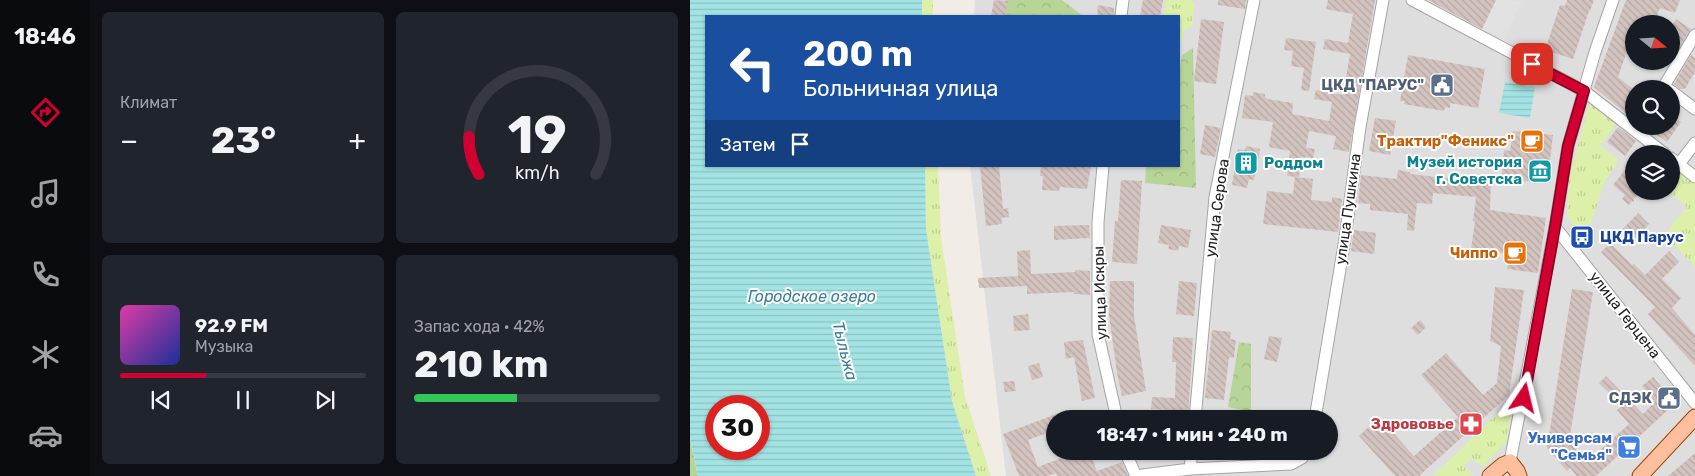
<!DOCTYPE html>
<html lang="ru">
<meta charset="utf-8">
<style>
:root{--surface:#171b24;--page:#20242c;--text:#f1f3f6;--muted:#9ea1a6;--line:#363941;--accent:#d20030}
body{margin:0;font-family:Rubik,sans-serif;background:var(--page);color:var(--text);height:100vh;display:flex;flex-direction:column;font-size:19px;white-space:nowrap}
*{box-sizing:border-box;margin:0}
p{font-size:16px;color:var(--muted)}
.icon{flex:none;width:28px;height:28px;fill:none;stroke:currentColor;stroke-width:2;stroke-linecap:round;stroke-linejoin:round}
.map{position:relative;flex:1;overflow:hidden}
.details{display:flex;flex-direction:column;gap:12px;padding:12px;background:#0d0f14;width:600px}
.details>*{flex:none}
.hud{position:absolute;left:15px;top:15px;width:475px;height:152px;border-radius:0px;box-shadow:0 1px 4px #0004;background:#1a4fa0;color:#fff;overflow:hidden}
.needle{width:32px;rotate:108deg}
.controls{position:absolute;left:935px;top:15px;display:grid;gap:10px}
.controls a{display:grid;place-items:center;width:55px;height:55px;border-radius:50%;background:var(--surface);box-shadow:0 1px 4px #0004;font-size:25px}
.speed{position:absolute;left:15px;top:395px;display:flex;gap:10px;font-size:25px;font-weight:700;text-align:center}
.speed>*{display:grid;place-content:center;width:65px;height:65px;border-radius:50%;background:var(--surface);box-shadow:0 1px 4px #0004;line-height:1}
.speed .limit{border:8px solid #d22;background:#fff;color:#111}
.pin{position:absolute;display:grid;place-items:center;width:42px;height:42px;color:#fff;margin:-21px;border-radius:10px;box-shadow:0 2px 8px #0006}
.me{position:absolute;width:55px;margin:-28px;rotate:10deg;stroke-linejoin:round;filter:drop-shadow(0 0 4px #0008)}
.turn{display:flex;align-items:center;gap:18px;height:105px;padding:0 15px;font-size:22px}
.turn .icon{width:65px;height:65px;stroke-width:2.5}
.turn b{display:block;font-size:35px;line-height:42px}
.then{display:flex;align-items:center;height:48px;padding:0 15px;background:#0003;gap:10px;font-size:19px}
.big{font-size:38px;font-weight:700;line-height:1.1}
.details .card{flex:1;display:flex;flex-direction:column;justify-content:center;gap:8px;min-width:0;padding:0 18px;border-radius:8px;background:var(--page)}
.details .dial{align-items:center;gap:0}
.dial svg{height:130px;overflow:visible;fill:none;stroke:var(--line);stroke-width:7;stroke-linecap:round;text-anchor:middle}
.dial text{fill:var(--text);stroke:none}
.song{display:flex;align-items:center;gap:15px}
.cover{width:60px;height:60px;border-radius:8px;background:linear-gradient(135deg,hsl(320 70% 55%),hsl(230 70% 35%))}
.played{height:5px;border-radius:2px;background:linear-gradient(90deg,var(--accent) 35%,var(--line) 35%)}
.keys{display:flex;justify-content:space-around;direction:ltr}
.heat{display:flex;justify-content:space-between;align-items:center;font-size:28px;direction:ltr}
.charge{height:8px;border-radius:4px;background:linear-gradient(90deg,#34c759 42%,var(--line) 0)}
.details .tiles{flex:1;display:grid;gap:12px;grid-template-columns:repeat(2,1fr)}
.trip{position:absolute;left:356px;top:410px;width:292px;height:50px;border-radius:25px;background:var(--surface);box-shadow:0 1px 4px #0004;font-weight:700;line-height:50px;text-align:center}
main{display:flex;flex:1;min-height:0}
.menu{display:flex;flex-direction:column;width:90px;justify-content:space-around;align-items:center;background:#090b0e;color:var(--muted)}
.menu .icon{width:35px;height:35px}
.menu .active{color:var(--accent)}
.menu b{font-size:22px;color:var(--text)}
.map>svg:first-child{display:block}
</style>
<main>
<nav class="menu">
<b>18:46</b>
<svg class="icon active" aria-label="directions" viewBox="0 0 24 24"><path d="M12 3l9 9-9 9-9-9zM9 14v-3h6M13 9l2 2-2 2"/></svg>
<svg class="icon" aria-label="music" viewBox="0 0 24 24"><path d="M9 18V5l10-2v13"/><circle cx="6" cy="18" r="3"/><circle cx="16" cy="16" r="3"/></svg>
<svg class="icon" aria-label="phone" viewBox="0 0 24 24"><path d="M5 4h4l2 5-3 2q2 4 5 5l2-3 5 2v4C11 20 4 13 5 4z"/></svg>
<svg class="icon" aria-label="climate" viewBox="0 0 24 24"><path d="M12 3v18M4 7l16 10M4 17L20 7"/></svg>
<svg class="icon" aria-label="car" viewBox="0 0 24 24"><path d="M5 17H2v-5l4-1 3-4h7l3 4 3 1v5h-3M9 17h6M6 11h13"/><circle cx="7" cy="17" r="2"/><circle cx="17" cy="17" r="2"/></svg>
</nav>
<section class="details">
<div class="tiles">
<div class="card"><p>Климат</p>
<div class="heat"><a>−</a><b class="big">23°</b><a>+</a></div>
</div>
<div class="card dial"><svg viewBox="0 0 100 80">
<path d="M14 69A42 42 0 1 1 86 69"/>
<path d="M14 69A42 42 0 0 1 8 46" stroke="#d20030"/>
<text x="50" y="56" font-size="32" font-weight="700">19</text>
<text x="50" y="72" font-size="11">km/h</text>
</svg></div>
<div class="card">
<div class="song"><i class="cover"></i><div><b>92.9 FM</b><p>Музыка</p></div></div>
<div class="played"></div>
<div class="keys"><svg class="icon" aria-label="previous" viewBox="0 0 24 24"><path d="M18 5L8 12l10 7zM5 5v14"/></svg><svg class="icon" aria-label="pause" viewBox="0 0 24 24"><path d="M8 5v14M16 5v14"/></svg><svg class="icon" aria-label="next" viewBox="0 0 24 24"><path d="M6 5l10 7-10 7zM19 5v14"/></svg></div>
</div>
<div class="card"><p>Запас хода · 42%</p><b class="big">210 km</b><div class="charge"></div></div>
</div>
</section>
<div class="map">
<svg width="1005" height="476" viewBox="0 0 1005 476">
<defs>
<pattern id="grass-tufts" width="24" height="20" patternUnits="userSpaceOnUse" patternTransform="scale(1.25)"><rect width="24" height="20" fill="#dcf0a9"/><path d="M3 7l-1-3M5 7V3M7 7l1-3M15 17l-1-3M17 17v-4M19 17l1-3" fill="none" stroke="#bcce91"/></pattern>
<pattern id="forest-crowns" width="20" height="18" patternUnits="userSpaceOnUse" patternTransform="scale(1.25)"><rect width="20" height="18" fill="#b8d598"/><path d="M2 6a3 3 0 1 1 6 0M12 15a3 3 0 1 1 6 0" fill="none" stroke="#9eb783"/></pattern>
<pattern id="water-rules" width="6" height="5" patternUnits="userSpaceOnUse" patternTransform="scale(1.25)"><rect width="6" height="5" fill="#a3e3e3"/><path d="M0 2.5h6" fill="none" stroke="#8cc2c2"/></pattern>
<pattern id="building-back-hatch" width="6" height="6" patternUnits="userSpaceOnUse" patternTransform="scale(1.25)"><rect width="6" height="6" fill="#d3c3bf"/><path d="M-1 5l2 2M0 0l6 6M5-1l2 2" fill="none" stroke="#b5a7a4"/></pattern>
</defs>
<rect width="100%" height="100%" fill="#f2ece7"/>
<!-- residential -->
<path fill="#dfdede" fill-rule="evenodd" d="M285,0H1005V476H316L280,166H489V16H284ZM944,24H981V61H944ZM944,89H981V126H944ZM944,154H981V191H944ZM365,419H640V451H365Z"/>
<!-- grass -->
<g fill="url(#grass-tufts)">
<rect x="232" y="0" width="11" height="16"/>
<path d="M476,0H501L505,4L502,26L494,30L493,40L489,45V16H473Z"/>
<path d="M901,97L930,119L910,146L929,160L915,181L901,223L884,228L877,214L879,178Z"/>
<path d="M981,158L1005,177V266L974,235L997,207L979,191H981Z"/>
<path d="M235,166H248L251,237L275,397L301,476H286L262,401L236,229Z"/>
<path d="M824,398L816,443L792,467L782,458L774,465L783,476H743Z"/>
</g>
<!-- forest -->
<g fill="url(#forest-crowns)">
<path d="M316,0H372L393,16H312Z"/>
<path d="M503,48L506,188L455,183L456,166H489V74L492,55Z"/>
<path d="M549,342L561,344V412L538,407Z"/>
<path d="M0,438L8,476H0Z"/>
</g>
<!-- parking -->
<path fill="#e1e1e1" d="M806,0L832,1L814,39L792,29Z"/>
<!-- water -->
<g fill="url(#water-rules)" fill-rule="evenodd">
<path d="M0,0H232V16H16V166H235L236,229L262,401L286,476H8L0,438ZM26,406H69V449H26Z"/>
<path d="M815,82L845,87L840,118L809,113Z"/>
</g>
<!-- building -->
<g fill="url(#building-back-hatch)">
<path d="M304,0L318,1L315,16H301Z"/>
<path d="M453,0H473L470,16H450Z"/>
<path d="M528,0H556L555,9L528,5Z"/>
<path d="M638,0H685L659,152L643,149L646,136L619,131L616,148L625,149L623,158L612,157L609,177L597,176L600,151L579,147L583,122L552,118L555,95L563,96V92L575,94V97L577,99L603,103L602,114L639,121L642,102L624,99L626,90L653,95L660,54L633,49L635,39L658,43L663,14L636,9Z"/>
<path d="M738,0H806L792,29Z"/>
<path d="M877,0H904L900,11H899L883,59L855,50L870,5L875,6Z"/>
<path d="M936,0H990L985,13L970,8L965,20L956,17L954,24H944V57L936,54L928,77L944,90V109L939,116L904,87Z"/>
<path d="M408,5L424,8V16H407Z"/>
<path d="M511,19L534,22L526,84L504,81Z"/>
<path d="M986,19L1001,29L983,57H981V27Z"/>
<path d="M596,38L626,42L619,91L611,90L614,68L601,66L603,51L594,50Z"/>
<path d="M718,55L795,69L788,108L760,103V108L755,107L754,111L714,104L715,101H710Z"/>
<path d="M1001,55L1005,58V72L995,89H990L984,84Z"/>
<path d="M981,115L991,122L977,142L957,128L956,129L952,126H981Z"/>
<path d="M685,118L706,121L700,155L679,151Z"/>
<path d="M515,125L531,128L525,157L510,154Z"/>
<path d="M928,127L946,141L935,156L917,142Z"/>
<path d="M823,131L863,135L858,177L852,176L851,182L828,181V175H812L814,150L820,151Z"/>
<path d="M556,146L570,149L564,180L559,179L557,188L542,185L548,149L555,150Z"/>
<path d="M290,166H309L313,209L318,208L319,217L311,218L312,224L296,226Z"/>
<path d="M351,166H401L397,189L370,187L369,191L352,190L353,176H350Z"/>
<path d="M938,166L944,171V191H950L944,199V202L942,201L939,205L932,199L935,195L923,185Z"/>
<path d="M708,170L720,172V174L772,180V183L792,185V182L801,183L800,210L856,218L848,273L817,269L819,254L781,249L785,221H783L786,197L743,193L742,204L727,203L724,231L717,230L718,214L680,210V204L668,203L671,175L707,179Z"/>
<path d="M605,177L623,179L621,200L642,202V197L652,199L648,232L573,224L577,191L603,194Z"/>
<path d="M431,180L452,181L447,264L422,262L425,221H428Z"/>
<path d="M948,213L959,224L943,241L932,230Z"/>
<path d="M399,225L400,238L364,240V226Z"/>
<path d="M471,225L501,230L498,248L489,246L488,251L478,249L479,245L468,243Z"/>
<path d="M664,230L686,233L684,254L661,251Z"/>
<path d="M920,243L942,265L944,264L955,275L979,251L989,262L972,279L991,298L982,308L1005,335V366L958,314L965,307L911,252Z"/>
<path d="M340,250L341,274L385,272V270L400,271V295L384,294V292L337,294V286L289,288L288,278L328,276L327,251Z"/>
<path d="M420,281H444V316L456,391L432,396L427,373L419,315Z"/>
<path d="M489,281L507,283L504,316L486,314Z"/>
<path d="M805,287L834,290L819,395L729,476H705L669,436L689,417L724,456L768,417L731,375L756,353L793,395L807,383L811,346L800,341Z"/>
<path d="M882,289L903,292L879,442L897,462L939,424L927,410L932,405L909,383L916,376L953,414L965,402L952,386L963,377L976,392L981,388L991,398L906,476H887L880,468L877,471L857,448Z"/>
<path d="M338,314L340,330L324,331L323,316Z"/>
<path d="M730,320L736,327L728,335L721,328Z"/>
<path d="M522,330L541,332L540,339L546,340L544,358L539,357L534,400L515,398Z"/>
<path d="M579,336L592,338L587,362L574,359Z"/>
<path d="M483,337L503,338L498,419H479L480,410L461,409L462,397L485,398L486,362H482Z"/>
<path d="M393,340L405,398L392,401L384,357L376,359L374,342Z"/>
<path d="M349,363L353,377L342,380L338,366Z"/>
<path d="M324,381L326,391L315,392L313,382Z"/>
<path d="M377,410L380,419H365V430L338,440L348,467L390,451H399L407,471L432,462L438,476H367L366,473L357,476H329L313,434Z"/>
<path d="M465,451H494V459L465,458Z"/>
<path d="M518,451H541V458L518,459Z"/>
<path d="M1005,453V476H978L997,460Z"/>
</g>
<g fill="none" stroke-linecap="round" stroke-linejoin="round">
<!-- minor casing -->
<g stroke="#a5a5a5" stroke-width="13">
<g id="minor">
<path d="M722,0L894,91L975,154"/>
<path d="M431,16L433,0"/>
<path d="M978,89L974,86L1005,35"/>
<path d="M981,91L1005,109"/>
<path d="M981,158L1005,177"/>
<path d="M989,164L1005,143"/>
<path d="M413,166L408,222V334L427,419"/>
<path d="M865,227L1005,403"/>
<path d="M505,419L525,197L564,0"/>
<path d="M625,419L654,245L670,127L693,0"/>
<path d="M435,451L446,476"/>
<path d="M820,462L865,227L878,146L905,52L923,0"/>
<path d="M500,469L601,464L612,458L615,451"/>
<path d="M445,476L500,469L502,451"/>
</g>
</g>
<!-- major casing -->
<g stroke="#9e4500" stroke-width="17">
<g id="major">
<path d="M800,476L813,465L820,462L827,471L829,476"/>
<path d="M950,476L1005,417"/>
</g>
</g>
<!-- minor -->
<use href="#minor" stroke="#fff" stroke-width="11"/>
<!-- major -->
<use href="#major" stroke="#ffbf9f" stroke-width="15"/>
</g>
<g fill="none" stroke-linecap="round" stroke-linejoin="round">
<!-- route casing -->
<g stroke="#88001f" stroke-width="12">
<path id="route" d="M834,398L865,227L878,146L894,91L842,64"/>
</g>
<!-- route -->
<use href="#route" stroke="#d20030" stroke-width="9"/>
</g>
<!-- icons -->
<defs>
<g id="civic-square" transform="scale(1.25)"><rect x="-9" y="-9" width="18" height="18" rx="4" fill="#5c6f8a" stroke="#fff"/><path d="M-.6-6.5H3V-4.5H.6V-3L4-1V1h2V6H-6V1h2V-1L-.6-3ZM-1.2 2.5V6h2.4V2.5Z" fill="#fff"/></g>
<g id="cafe-square" transform="scale(1.25)"><rect x="-9" y="-9" width="18" height="18" rx="4" fill="#e8710a" stroke="#fff"/><path d="M-5.5-4.5H6V0H3Q3 3.5 0 3.5H-2.5Q-5.5 3.5-5.5 0ZM3-3.2v2h1.7v-2ZM-6 4.5H4V6H-6Z" fill="#fff"/></g>
<g id="building-square" transform="scale(1.25)"><rect x="-9" y="-9" width="18" height="18" rx="4" fill="#0f9aa8" stroke="#fff"/><path d="M-4-6H4V6H1V3H-1V6H-4ZM-2.5-4.3h1.7v1.8h-1.7ZM.8-4.3h1.7v1.8H.8ZM-2.5-1h1.7V.8h-1.7ZM.8-1h1.7V.8H.8Z" fill="#fff"/></g>
<g id="museum-square" transform="scale(1.25)"><rect x="-9" y="-9" width="18" height="18" rx="4" fill="#0f9aa8" stroke="#fff"/><path d="M0-6L6-3V-2H-6V-3ZM-5-1h2V3h-2ZM-1-1h2V3h-2ZM3-1h2V3H3ZM-6 4H6V6H-6Z" fill="#fff"/></g>
<g id="bus-square" transform="scale(1.25)"><rect x="-9" y="-9" width="18" height="18" rx="4" fill="#1a4fb4" stroke="#fff"/><path d="M-5-6H5V4H4V6H2V4H-2V6H-4V4H-5ZM-3.5-4V0h7V-4ZM-3.5 1.2v1.5H-2V1.2ZM2 1.2v1.5H3.5V1.2Z" fill="#fff"/></g>
<g id="pharmacy-square" transform="scale(1.25)"><rect x="-9" y="-9" width="18" height="18" rx="4" fill="#e0444e" stroke="#fff"/><path d="M-2-6h4v4h4v4h-4v4h-4v-4h-4v-4h4Z" fill="#fff"/></g>
<g id="supermarket-square" transform="scale(1.25)"><rect x="-9" y="-9" width="18" height="18" rx="4" fill="#3f7fe0" stroke="#fff"/><path d="M-6-5.5h2.5l.6 2H6L4.5 2H-2.5L-4.4-4H-6ZM-1.5 3.2a1.3 1.3 0 1 0 .1 0ZM3 3.2a1.3 1.3 0 1 0 .1 0Z" fill="#fff"/></g>
</defs>
<g fill-rule="evenodd">
<use href="#civic-square" x="752" y="85"/>
<use href="#cafe-square" x="842" y="141"/>
<use href="#building-square" x="556" y="163"/>
<use href="#museum-square" x="850" y="171"/>
<use href="#bus-square" x="892" y="237"/>
<use href="#cafe-square" x="825" y="253"/>
<use href="#civic-square" x="979" y="398"/>
<use href="#pharmacy-square" x="781" y="424"/>
<use href="#supermarket-square" x="939" y="447"/>
</g>
<g text-anchor="middle" dominant-baseline="central" stroke-width="4" stroke-linejoin="round" paint-order="stroke">
<!-- service labels -->
<g font-size="15" font-weight="bold" fill="#4e5e75" stroke="#fff" text-anchor="end">
<text x="734" y="85">ЦКД "ПАРУС"</text>
<text x="962" y="398">СДЭК</text>
</g>
<!-- food labels -->
<g font-size="15" font-weight="bold" fill="#c56008" stroke="#fff" text-anchor="end">
<text x="824" y="141">Трактир"Феникс"</text>
<text x="808" y="253">Чиппо</text>
</g>
<!-- culture labels -->
<g font-size="15" font-weight="bold" fill="#0d838f" stroke="#fff" text-anchor="end">
<text x="832" y="162">Музей история<tspan x="832" dy="17">г. Советска</tspan></text>
<text x="574" y="163" text-anchor="start">Роддом</text>
</g>
<!-- street labels -->
<g font-size="15" fill="#212121" stroke="#fff">
<text transform="translate(527 208) rotate(-82)">улица Серова</text>
<text transform="translate(658 209) rotate(-82)">улица Пушкина</text>
<text transform="translate(410 293) rotate(-92)">улица Искры</text>
<text transform="translate(935 315) rotate(52)">улица Герцена</text>
</g>
<!-- transit labels -->
<g font-size="15" font-weight="bold" fill="#164399" stroke="#fff" text-anchor="start">
<text x="910" y="237">ЦКД Парус</text>
</g>
<!-- health labels -->
<g font-size="15" font-weight="bold" fill="#be3a42" stroke="#fff" text-anchor="end">
<text x="764" y="424">Здрововье</text>
</g>
<!-- shop labels -->
<g font-size="15" font-weight="bold" fill="#366cbe" stroke="#fff" text-anchor="end">
<text x="922" y="438">Универсам<tspan x="922" dy="17">"Семья"</tspan></text>
</g>
<!-- water labels -->
<g font-size="16" font-style="italic" fill="#387f99" stroke="#fff">
<text x="122" y="296">Городское озеро</text>
<text transform="translate(155 351) rotate(76)">Тыльжа</text>
</g>
</g>
</svg>
<div class="controls">
<a><svg class="needle" viewBox="-14 -14 28 28"><path d="M0-13l5 13h-10z" fill="#e53935"/><path d="M0 13l5-13h-10z" fill="#9ea1a6"/></svg></a>
<a><svg class="icon" aria-label="search" viewBox="0 0 24 24"><circle cx="10" cy="10" r="6"/><path d="M15 15l6 6"/></svg></a>
<a><svg class="icon" aria-label="layers" viewBox="0 0 24 24"><path d="M12 4l9 5-9 5-9-5zM3 14l9 5 9-5"/></svg></a>
</div>
<div class="speed"><div class="limit">30</div></div>
<div class="pin" style="left:842px;top:64px;background:#d93025"><svg class="icon" aria-label="arrive" viewBox="0 0 24 24"><path d="M6 21V4h12l-3 4 3 4H6"/></svg></div>
<svg class="me" style="left:834px;top:398px" viewBox="-20 -20 40 40"><path d="M0-17L14 15 0 8-14 15z" fill="#d20030" stroke="#fff" stroke-width="4"/></svg>
<div class="trip">18:47 · 1 мин · 240 m</div>
<div class="hud">
<div class="turn"><svg class="icon" aria-label="left" viewBox="0 0 24 24"><path d="M17 20v-9H6M10 6l-5 5 5 5"/></svg><div><b>200 m</b>Больничная улица</div></div>
<div class="then">Затем<svg class="icon" aria-label="arrive" viewBox="0 0 24 24"><path d="M6 21V4h12l-3 4 3 4H6"/></svg></div>
</div>
</div>
</main>
